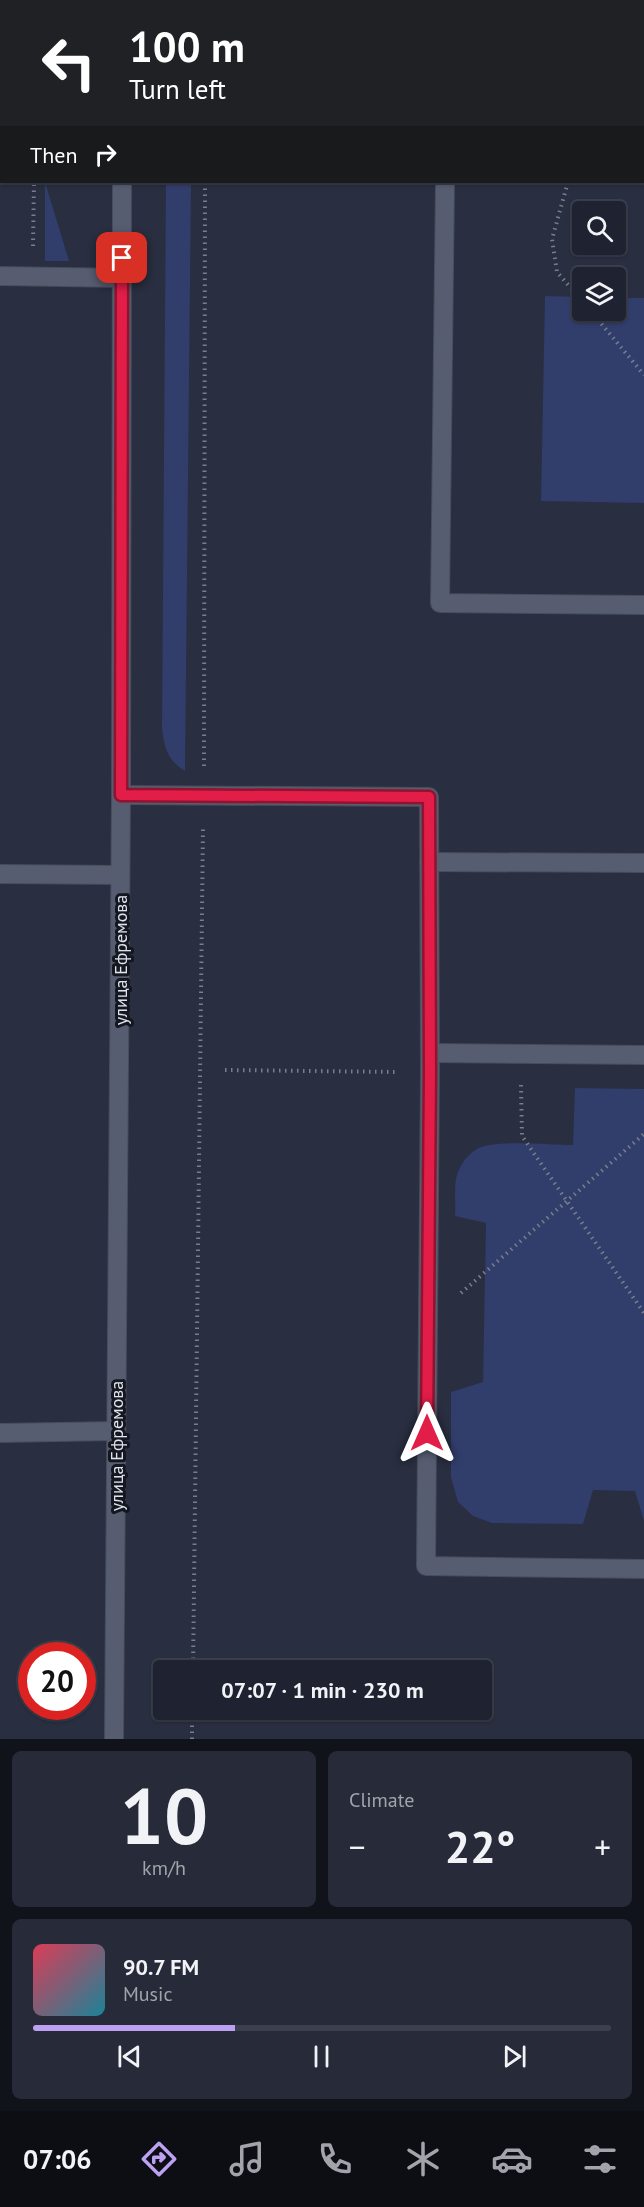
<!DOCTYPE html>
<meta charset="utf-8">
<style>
:root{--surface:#1f2230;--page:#272a38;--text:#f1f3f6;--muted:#a1a4ab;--line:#3c3f4c;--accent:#bca0f2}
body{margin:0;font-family:"PT Sans",sans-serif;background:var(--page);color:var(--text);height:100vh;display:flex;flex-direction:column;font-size:22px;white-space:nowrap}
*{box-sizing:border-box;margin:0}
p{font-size:20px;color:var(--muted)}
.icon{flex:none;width:33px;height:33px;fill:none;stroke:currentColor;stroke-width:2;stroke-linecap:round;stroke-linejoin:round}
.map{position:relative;height:1739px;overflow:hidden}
.sheet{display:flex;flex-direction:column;gap:12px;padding:12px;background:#11131a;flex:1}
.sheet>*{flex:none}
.top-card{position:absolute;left:0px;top:0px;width:645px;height:183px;box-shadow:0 2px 4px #0004,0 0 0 2px var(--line);background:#202124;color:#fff;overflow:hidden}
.buttons{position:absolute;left:572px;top:201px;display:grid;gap:12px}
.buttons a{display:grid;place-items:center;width:54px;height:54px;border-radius:6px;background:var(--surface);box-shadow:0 2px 4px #0004,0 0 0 2px var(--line);font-size:30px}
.speed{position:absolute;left:18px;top:1642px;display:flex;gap:12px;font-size:30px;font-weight:700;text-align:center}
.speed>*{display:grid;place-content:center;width:78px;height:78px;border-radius:50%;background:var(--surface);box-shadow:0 2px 4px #0004,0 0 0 2px var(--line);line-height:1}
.speed .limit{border:9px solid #d22;background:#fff;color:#111}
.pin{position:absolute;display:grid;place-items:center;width:51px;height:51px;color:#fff;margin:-26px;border-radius:12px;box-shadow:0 3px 9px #0006}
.me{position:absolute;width:66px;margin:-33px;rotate:0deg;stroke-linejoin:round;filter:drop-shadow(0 0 4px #0008)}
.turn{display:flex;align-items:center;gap:21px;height:126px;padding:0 30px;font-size:27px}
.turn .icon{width:78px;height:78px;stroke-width:2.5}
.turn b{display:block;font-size:42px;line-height:51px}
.then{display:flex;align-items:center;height:57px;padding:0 30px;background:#0003;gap:12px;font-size:22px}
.big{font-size:45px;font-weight:700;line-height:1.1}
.sheet .tile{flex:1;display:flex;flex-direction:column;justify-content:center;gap:9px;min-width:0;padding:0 21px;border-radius:9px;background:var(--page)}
.sheet .dial{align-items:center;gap:0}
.dial b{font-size:78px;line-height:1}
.song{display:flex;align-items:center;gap:18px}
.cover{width:72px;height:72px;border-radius:9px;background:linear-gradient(135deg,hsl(350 70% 55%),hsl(190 70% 35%))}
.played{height:6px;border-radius:3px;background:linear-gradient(90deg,var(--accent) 35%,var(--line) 35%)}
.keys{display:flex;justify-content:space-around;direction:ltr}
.heat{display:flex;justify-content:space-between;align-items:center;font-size:33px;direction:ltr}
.sheet .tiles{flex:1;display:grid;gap:12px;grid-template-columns:1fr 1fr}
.tile:last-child{grid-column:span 2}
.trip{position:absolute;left:153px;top:1660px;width:339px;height:60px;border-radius:6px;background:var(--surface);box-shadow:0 2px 4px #0004,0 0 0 2px var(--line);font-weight:700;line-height:60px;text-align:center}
.tabs{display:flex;height:96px;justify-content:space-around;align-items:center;background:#0c0e13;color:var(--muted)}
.tabs .icon{width:42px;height:42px}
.tabs .on{color:var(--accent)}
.tabs b{font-size:27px;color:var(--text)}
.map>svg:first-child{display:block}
</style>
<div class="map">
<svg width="644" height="1739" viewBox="0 0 644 1739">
<rect width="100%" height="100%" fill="#292e40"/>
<!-- green -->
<g fill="#313d6b">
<path d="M45,182L69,261H45Z"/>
<path d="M166,182H191L185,771C167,760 164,747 162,727Z"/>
<path d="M545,296L582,297V310H615V298H644V503L541,501Z"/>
<path d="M575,1088L644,1089V1521L635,1491L593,1490L583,1524L492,1523L473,1516L458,1502L451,1477V1392L483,1382L486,1223L455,1216C456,1204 454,1191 456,1179C458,1168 466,1155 477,1149C494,1139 551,1145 573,1145Z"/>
</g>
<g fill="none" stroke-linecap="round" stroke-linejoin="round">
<!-- service casing -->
<g stroke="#474b5a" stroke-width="20">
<g id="service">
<path d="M449,2V0"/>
<path d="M445,182L440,603L644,605"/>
<path d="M0,276L122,278"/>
<path d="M121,795L429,797L430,1072L426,1566L644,1569"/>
<path d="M429,862L644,863"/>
<path d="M0,874L120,875"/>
<path d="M430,1053L644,1055"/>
<path d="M0,1433L116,1431"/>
</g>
</g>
<!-- tertiary casing -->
<g stroke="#474b5a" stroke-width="20">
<g id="tertiary">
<path d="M122,2V0"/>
<path d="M114,1739L121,795L122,182"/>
</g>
</g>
<!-- path -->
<g stroke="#797e8d" stroke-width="4" stroke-dasharray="1.5 4.5" stroke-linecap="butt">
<path d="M37,2V0"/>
<path d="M206,2V0"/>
<path d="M568,182L552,239L557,272L582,301"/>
<path d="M33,246L34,182"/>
<path d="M590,310L644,375"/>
<path d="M204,766L205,182"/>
<path d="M225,1070L398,1072"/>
<path d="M521,1085L522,1136L644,1313"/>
<path d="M461,1293L644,1134"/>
<path d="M193,1671L203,827"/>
<path d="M192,1739V1710"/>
</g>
<!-- service -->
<use href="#service" stroke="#565d71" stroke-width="18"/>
<!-- tertiary -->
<use href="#tertiary" stroke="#565d71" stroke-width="18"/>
</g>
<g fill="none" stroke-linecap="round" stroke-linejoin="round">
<!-- route casing -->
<g stroke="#92132f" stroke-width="15">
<path id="route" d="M122,258L121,795L429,797L430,1072L427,1433"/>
</g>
<!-- route -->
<use href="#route" stroke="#e11d48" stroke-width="10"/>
</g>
<g text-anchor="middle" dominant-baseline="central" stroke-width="6" stroke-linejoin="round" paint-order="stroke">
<!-- street labels -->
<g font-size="18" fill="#dee3ee" stroke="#14171f">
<text transform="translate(120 960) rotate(-90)">улица Ефремова</text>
<text transform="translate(116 1446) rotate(-90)">улица Ефремова</text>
</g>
</g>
</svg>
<div class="buttons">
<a><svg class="icon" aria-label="search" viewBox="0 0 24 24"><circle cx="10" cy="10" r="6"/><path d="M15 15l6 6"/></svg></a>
<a><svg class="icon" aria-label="layers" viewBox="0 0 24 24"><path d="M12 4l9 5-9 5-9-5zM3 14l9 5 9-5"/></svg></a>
</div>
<div class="speed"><div class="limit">20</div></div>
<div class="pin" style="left:122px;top:258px;background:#d93025"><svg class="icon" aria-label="arrive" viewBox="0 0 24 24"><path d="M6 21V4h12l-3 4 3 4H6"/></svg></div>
<svg class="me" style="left:427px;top:1433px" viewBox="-20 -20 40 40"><path d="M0-17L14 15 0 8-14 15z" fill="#e11d48" stroke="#fff" stroke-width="4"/></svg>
<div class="trip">07:07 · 1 min · 230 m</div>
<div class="top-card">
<div class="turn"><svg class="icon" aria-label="left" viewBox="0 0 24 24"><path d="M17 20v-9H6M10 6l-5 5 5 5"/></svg><div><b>100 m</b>Turn left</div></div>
<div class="then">Then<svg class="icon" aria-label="right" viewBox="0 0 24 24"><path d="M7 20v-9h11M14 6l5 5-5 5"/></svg></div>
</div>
</div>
<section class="sheet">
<div class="tiles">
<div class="tile dial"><b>10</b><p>km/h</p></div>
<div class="tile"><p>Climate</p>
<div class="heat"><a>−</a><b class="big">22°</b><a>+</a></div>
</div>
<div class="tile">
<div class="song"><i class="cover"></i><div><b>90.7 FM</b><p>Music</p></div></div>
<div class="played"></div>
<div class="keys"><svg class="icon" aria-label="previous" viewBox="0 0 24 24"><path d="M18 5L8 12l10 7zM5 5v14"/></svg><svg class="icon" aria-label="pause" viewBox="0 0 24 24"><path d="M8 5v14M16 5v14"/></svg><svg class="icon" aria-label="next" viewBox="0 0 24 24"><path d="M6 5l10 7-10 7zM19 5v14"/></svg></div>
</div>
</div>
</section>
<nav class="tabs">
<b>07:06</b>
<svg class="icon on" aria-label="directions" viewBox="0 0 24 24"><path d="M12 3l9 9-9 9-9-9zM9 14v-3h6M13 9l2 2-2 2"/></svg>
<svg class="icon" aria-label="music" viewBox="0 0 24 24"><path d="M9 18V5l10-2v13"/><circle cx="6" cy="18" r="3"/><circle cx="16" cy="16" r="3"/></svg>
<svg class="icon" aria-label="phone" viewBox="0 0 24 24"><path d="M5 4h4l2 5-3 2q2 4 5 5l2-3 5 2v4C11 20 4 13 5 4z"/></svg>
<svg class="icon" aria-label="climate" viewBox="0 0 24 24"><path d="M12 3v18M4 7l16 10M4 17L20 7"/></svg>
<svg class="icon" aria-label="car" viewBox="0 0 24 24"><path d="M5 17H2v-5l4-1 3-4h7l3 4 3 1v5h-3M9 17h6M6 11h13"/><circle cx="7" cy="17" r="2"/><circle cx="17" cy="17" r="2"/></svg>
<svg class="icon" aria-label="filters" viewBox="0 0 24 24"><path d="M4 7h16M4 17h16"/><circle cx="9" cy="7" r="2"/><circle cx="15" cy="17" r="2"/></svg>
</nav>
